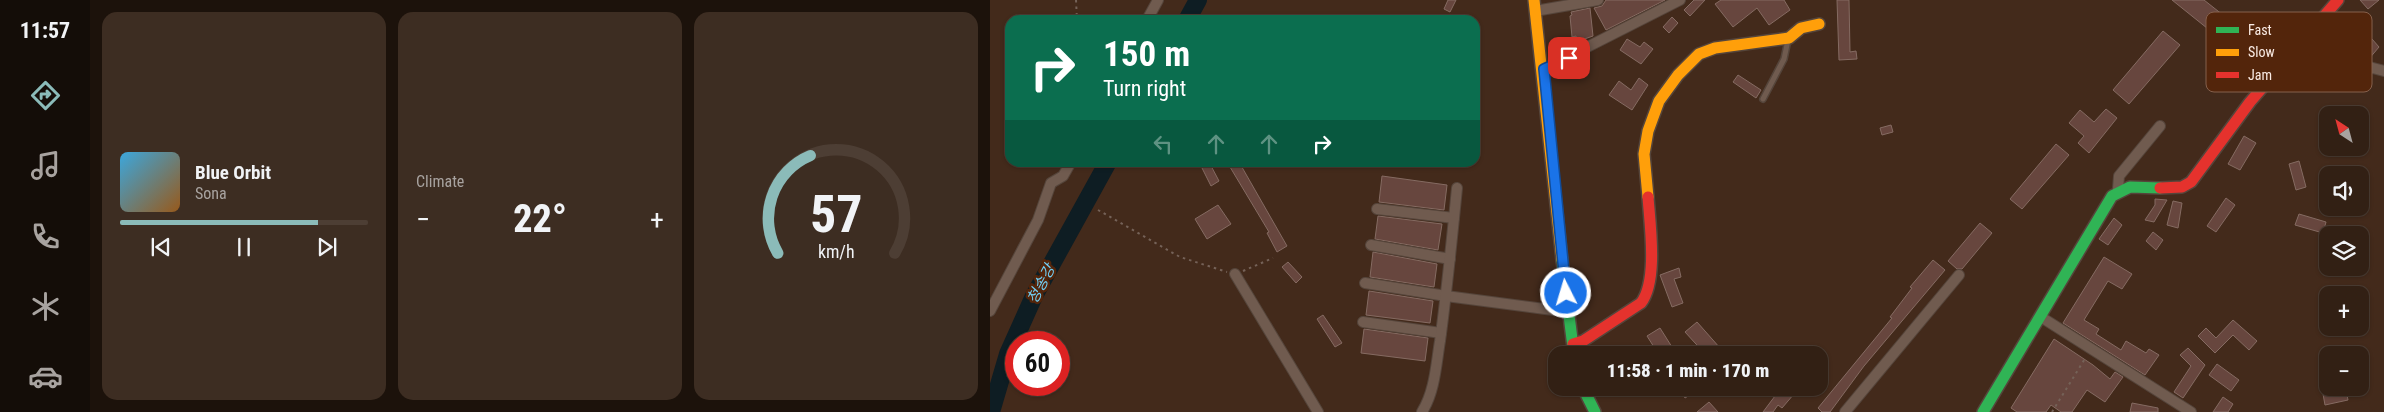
<!DOCTYPE html>
<meta charset="utf-8">
<style>
:root{--surface:#322014;--page:#3d2d22;--text:#f1f3f6;--muted:#a8a3a0;--line:#4d3e34;--accent:#8bbbb9}
body{margin:0;font-family:"Roboto Condensed","Noto Sans KR",sans-serif;background:var(--page);color:var(--text);height:100vh;display:flex;flex-direction:column;font-size:19px;white-space:nowrap}
*{box-sizing:border-box;margin:0}
p{font-size:16px;color:var(--muted)}
.icon{flex:none;width:28px;height:28px;fill:none;stroke:currentColor;stroke-width:2;stroke-linecap:round;stroke-linejoin:round}
.map{position:relative;flex:1;overflow:hidden}
.sheet{display:flex;flex-direction:column;gap:12px;padding:12px;background:#1c120b;width:900px}
.sheet>*{flex:none}
.hud{position:absolute;left:15px;top:15px;width:475px;height:152px;border-radius:15px;box-shadow:0 1px 4px #0004,0 0 0 1px var(--line);background:#0b6e4f;color:#fff;overflow:hidden}
.needle{width:32px;rotate:324deg}
.buttons{position:absolute;left:1329px;top:106px;display:grid;gap:10px}
.buttons a{display:grid;place-items:center;width:50px;height:50px;border-radius:10px;background:var(--surface);box-shadow:0 1px 4px #0004,0 0 0 1px var(--line);font-size:25px}
.speed{position:absolute;left:15px;top:331px;display:flex;gap:10px;font-size:25px;font-weight:700;text-align:center}
.speed>*{display:grid;place-content:center;width:65px;height:65px;border-radius:50%;background:var(--surface);box-shadow:0 1px 4px #0004,0 0 0 1px var(--line);line-height:1}
.speed .limit{border:8px solid #d22;background:#fff;color:#111}
.pin{position:absolute;display:grid;place-items:center;width:42px;height:42px;color:#fff;margin:-21px;border-radius:10px;box-shadow:0 2px 8px #0006}
.me{position:absolute;width:55px;margin:-28px;rotate:355deg;stroke-linejoin:round;filter:drop-shadow(0 0 4px #0008)}
.turn{display:flex;align-items:center;gap:18px;height:105px;padding:0 15px;font-size:22px}
.turn .icon{width:65px;height:65px;stroke-width:2.5}
.turn b{display:block;font-size:35px;line-height:42px}
.lanes{display:flex;align-items:center;height:48px;padding:0 15px;background:#0003;justify-content:center;gap:25px;direction:ltr}
.lanes .off{opacity:.35}
.big{font-size:38px;font-weight:800;line-height:1.1}
.sheet .tile{flex:1;display:flex;flex-direction:column;justify-content:center;gap:8px;min-width:0;padding:0 18px;border-radius:15px;background:var(--page)}
.sheet .dial{align-items:center;gap:0}
.dial svg{height:130px;overflow:visible;fill:none;stroke:var(--line);stroke-width:7;stroke-linecap:round;text-anchor:middle}
.dial text{fill:var(--text);stroke:none}
.song{display:flex;align-items:center;gap:15px}
.cover{width:60px;height:60px;border-radius:8px;background:linear-gradient(135deg,hsl(200 70% 55%),hsl(30 70% 35%))}
.played{height:5px;border-radius:2px;background:linear-gradient(90deg,var(--accent) 80%,var(--line) 80%)}
.keys{display:flex;justify-content:space-around;direction:ltr}
.heat{display:flex;justify-content:space-between;align-items:center;font-size:28px;direction:ltr}
.sheet .tiles{flex:1;display:grid;gap:12px;grid-template-columns:repeat(3,1fr)}
.trip{position:absolute;left:558px;top:346px;width:280px;height:50px;border-radius:15px;background:var(--surface);box-shadow:0 1px 4px #0004,0 0 0 1px var(--line);font-weight:800;line-height:50px;text-align:center}
main{display:flex;flex:1;min-height:0}
.dock{display:flex;flex-direction:column;width:90px;justify-content:space-around;align-items:center;background:#140d08;color:var(--muted)}
.dock .icon{width:35px;height:35px}
.dock .active{color:var(--accent)}
.dock b{font-size:22px;color:var(--text)}
.map>svg:first-child{display:block}
</style>
<main>
<nav class="dock">
<b>11:57</b>
<svg class="icon active" aria-label="directions" viewBox="0 0 24 24"><path d="M12 3l9 9-9 9-9-9zM9 14v-3h6M13 9l2 2-2 2"/></svg>
<svg class="icon" aria-label="music" viewBox="0 0 24 24"><path d="M9 18V5l10-2v13"/><circle cx="6" cy="18" r="3"/><circle cx="16" cy="16" r="3"/></svg>
<svg class="icon" aria-label="phone" viewBox="0 0 24 24"><path d="M5 4h4l2 5-3 2q2 4 5 5l2-3 5 2v4C11 20 4 13 5 4z"/></svg>
<svg class="icon" aria-label="climate" viewBox="0 0 24 24"><path d="M12 3v18M4 7l16 10M4 17L20 7"/></svg>
<svg class="icon" aria-label="car" viewBox="0 0 24 24"><path d="M5 17H2v-5l4-1 3-4h7l3 4 3 1v5h-3M9 17h6M6 11h13"/><circle cx="7" cy="17" r="2"/><circle cx="17" cy="17" r="2"/></svg>
</nav>
<section class="sheet">
<div class="tiles">
<div class="tile">
<div class="song"><i class="cover"></i><div><b>Blue Orbit</b><p>Sona</p></div></div>
<div class="played"></div>
<div class="keys"><svg class="icon" aria-label="previous" viewBox="0 0 24 24"><path d="M18 5L8 12l10 7zM5 5v14"/></svg><svg class="icon" aria-label="pause" viewBox="0 0 24 24"><path d="M8 5v14M16 5v14"/></svg><svg class="icon" aria-label="next" viewBox="0 0 24 24"><path d="M6 5l10 7-10 7zM19 5v14"/></svg></div>
</div>
<div class="tile"><p>Climate</p>
<div class="heat"><a>−</a><b class="big">22°</b><a>+</a></div>
</div>
<div class="tile dial"><svg viewBox="0 0 100 80">
<path d="M14 69A42 42 0 1 1 86 69"/>
<path d="M14 69A42 42 0 0 1 34 9" stroke="#8bbbb9"/>
<text x="50" y="56" font-size="32" font-weight="700">57</text>
<text x="50" y="72" font-size="11">km/h</text>
</svg></div>
</div>
</section>
<div class="map">
<svg width="1394" height="412" viewBox="0 0 1394 412">
<rect width="100%" height="100%" fill="#432a1b"/>
<g fill="none" stroke-linecap="round" stroke-linejoin="round">
<!-- river -->
<g stroke="#0e1d23" stroke-width="18">
<path d="M197,20L208,0"/>
<path d="M1,412L18,354L44,296L118,162"/>
</g>
</g>
<!-- building -->
<g fill="#67463e" stroke="#856b62">
<path d="M458,0H466L460,12L454,9Z"/>
<path d="M616,0H675L616,30L604,8L612,6Z"/>
<path d="M704,0H715L700,16L694,10Z"/>
<path d="M731,0H794L800,10L779,25L767,8L743,27L725,4Z"/>
<path d="M847,0H859L860,52L866,51L867,59L849,60Z"/>
<path d="M1182,0H1214L1286,57L1273,73Z"/>
<path d="M1370,0H1389L1378,9Z"/>
<path d="M600,8L603,36L586,42V36L582,37L580,16L582,15L581,12Z"/>
<path d="M682,17L688,23L679,33L673,27Z"/>
<path d="M1173,31L1190,45L1139,104L1123,90Z"/>
<path d="M637,39L650,47L654,42L663,49L651,64L630,50Z"/>
<path d="M1382,39L1389,47L1378,60L1367,57Z"/>
<path d="M748,75L771,90L766,98L743,82Z"/>
<path d="M649,78L658,85L642,110L619,95L629,81L641,90Z"/>
<path d="M1116,109L1127,118L1099,153L1088,143L1094,136L1079,123L1090,110L1104,122Z"/>
<path d="M901,125L903,132L892,135L890,128Z"/>
<path d="M1254,136L1266,143L1250,170L1238,164Z"/>
<path d="M1066,144L1079,155L1032,209L1020,199Z"/>
<path d="M1309,161L1316,187L1306,190L1299,164Z"/>
<path d="M209,162H219L229,181L221,186Z"/>
<path d="M237,162H249L297,246L287,252L277,233L279,232Z"/>
<path d="M392,176L457,185L454,210L389,202Z"/>
<path d="M1236,198L1245,205L1226,232L1217,226Z"/>
<path d="M1165,199L1177,200L1164,222L1155,220L1165,205Z"/>
<path d="M1183,201L1192,203L1188,228L1177,225Z"/>
<path d="M228,205L241,224L217,239L205,219Z"/>
<path d="M1309,214L1336,222L1333,233L1305,225Z"/>
<path d="M388,216L452,224L448,250L385,239Z"/>
<path d="M1124,218L1132,225L1118,245L1109,239Z"/>
<path d="M990,223L1002,233L972,269H967L958,261Z"/>
<path d="M1163,232L1173,240L1166,250L1156,241Z"/>
<path d="M383,252L447,264L444,287L380,277Z"/>
<path d="M1114,257L1142,274L1132,289L1118,281L1094,320L1109,329L1106,334L1131,350L1136,341L1156,353L1159,349L1169,355L1155,375L1073,323Z"/>
<path d="M943,260L955,270L874,366L840,412H832L828,408L902,318L900,317L922,288L920,287Z"/>
<path d="M298,262L312,277L306,283L292,267Z"/>
<path d="M689,268L691,277L684,279L693,303L682,307L670,275Z"/>
<path d="M379,291L443,301L440,323L376,315Z"/>
<path d="M333,315L352,343L345,347L327,319Z"/>
<path d="M1243,320L1267,341L1259,350L1243,335L1225,353L1208,336L1216,328L1226,338Z"/>
<path d="M707,322L730,348L723,355H716L695,332Z"/>
<path d="M670,328L687,355H669L657,336Z"/>
<path d="M374,329L438,338L435,361L371,353Z"/>
<path d="M1064,339L1103,365L1120,379L1125,372L1133,377L1115,402L1097,390L1082,412H1071L1061,405L1056,412H1027L1021,408Z"/>
<path d="M1198,348L1215,365L1193,398L1184,392L1201,366L1190,355Z"/>
<path d="M1227,364L1249,380L1241,391L1219,375Z"/>
<path d="M689,388H711L695,398Z"/>
<path d="M791,388H797L804,394L792,408L788,405L783,412H773Z"/>
<path d="M1356,390L1358,400L1335,405L1333,394Z"/>
<path d="M1233,397L1243,404L1238,412H1223Z"/>
<path d="M719,402L728,412H707Z"/>
<path d="M1142,403L1168,408V412H1140Z"/>
</g>
<g fill="none" stroke-linecap="round" stroke-linejoin="round">
<!-- lane casing -->
<g stroke="#55453b" stroke-width="8">
<path id="lane" d="M773,99L794,59L798,40"/>
</g>
<!-- street casing -->
<g stroke="#55453b" stroke-width="12">
<g id="street">
<path d="M545,11L608,0"/>
<path d="M157,20L168,0"/>
<path d="M1313,40L1364,63L1394,71"/>
<path d="M554,69L690,0"/>
<path d="M1128,189L1129,176L1170,126"/>
<path d="M387,209L464,218"/>
<path d="M381,245L460,259"/>
<path d="M245,274L328,412"/>
<path d="M375,283L456,296L578,312"/>
<path d="M0,311L48,220L61,183L73,176L81,162"/>
<path d="M1051,317L1201,412"/>
<path d="M373,322L451,333"/>
<path d="M432,412C445,391 446,365 450,341C457,290 462,239 467,188"/>
<path d="M855,412L969,275"/>
</g>
</g>
<!-- fast casing -->
<g stroke="#55453b" stroke-width="14">
<g id="fast">
<path d="M572,260L584,355"/>
<path d="M593,388L605,412"/>
<path d="M993,412L1122,196L1140,187L1170,188"/>
</g>
</g>
<!-- slow casing -->
<g stroke="#55453b" stroke-width="14">
<g id="slow">
<path d="M544,0L572,260"/>
<path d="M658,197L654,154L658,131L669,101L688,75L709,54L725,48L799,38L811,28L829,24"/>
</g>
</g>
<!-- jam casing -->
<g stroke="#55453b" stroke-width="14">
<g id="jam">
<path d="M1170,188L1192,187L1201,182L1260,102L1348,0"/>
<path d="M583,344L593,341L651,303C668,281 660,225 658,197"/>
</g>
</g>
<!-- path -->
<g stroke="#756258" stroke-width="2" stroke-dasharray="2.5 4" stroke-linecap="butt">
<path d="M86,0L87,20"/>
<path d="M108,210L190,257L237,272"/>
<path d="M253,271L283,258"/>
<path d="M1062,412L1096,357"/>
</g>
<!-- lane -->
<use href="#lane" stroke="#705b4f" stroke-width="5"/>
<!-- street -->
<use href="#street" stroke="#705b4f" stroke-width="10"/>
<!-- fast -->
<use href="#fast" stroke="#30b455" stroke-width="11"/>
<!-- slow -->
<use href="#slow" stroke="#ff9f0a" stroke-width="11"/>
<!-- jam -->
<use href="#jam" stroke="#e5322d" stroke-width="11"/>
</g>
<g fill="none" stroke-linecap="round" stroke-linejoin="round">
<!-- route casing -->
<g stroke="#114b97" stroke-width="12">
<path id="route" d="M576,293L554,69L579,58"/>
</g>
<!-- route -->
<use href="#route" stroke="#1a73e8" stroke-width="9"/>
</g>
<g text-anchor="middle" dominant-baseline="central" stroke-width="5" stroke-linejoin="round" paint-order="stroke">
<!-- water labels -->
<g font-size="15" font-style="italic" fill="#71d0f7" stroke="#53250b">
<text transform="translate(51 284) rotate(-62)">청송강</text>
</g>
</g>
<!-- legend -->
<rect x="1216" y="12" width="166" height="80" rx="8" fill="#53250b" stroke="#85604c" stroke-width="1"/>
<rect x="1226" y="27" width="23" height="6" fill="#30b455"/>
<rect x="1226" y="49" width="23" height="7" fill="#ff9f0a"/>
<rect x="1226" y="72" width="23" height="6" fill="#e5322d"/>
<g font-size="14" fill="#faebe4">
<text x="1258" y="35">Fast</text>
<text x="1258" y="57">Slow</text>
<text x="1258" y="80">Jam</text>
</g>
</svg>
<div class="buttons">
<a><svg class="needle" viewBox="-14 -14 28 28"><path d="M0-13l5 13h-10z" fill="#e53935"/><path d="M0 13l5-13h-10z" fill="#a8a3a0"/></svg></a>
<a><svg class="icon" aria-label="sound" viewBox="0 0 24 24"><path d="M4 9h4l5-4v14l-5-4H4zM17 9q2 3 0 6"/></svg></a>
<a><svg class="icon" aria-label="layers" viewBox="0 0 24 24"><path d="M12 4l9 5-9 5-9-5zM3 14l9 5 9-5"/></svg></a>
<a>+</a>
<a>−</a>
</div>
<div class="speed"><div class="limit">60</div></div>
<div class="pin" style="left:579px;top:58px;background:#d93025"><svg class="icon" aria-label="arrive" viewBox="0 0 24 24"><path d="M6 21V4h12l-3 4 3 4H6"/></svg></div>
<svg class="me" style="left:576px;top:293px" viewBox="-20 -20 40 40"><circle r="17" fill="#1a73e8" stroke="#fff" stroke-width="3"/><path d="M0-11L8 9 0 5-8 9z" fill="#fff"/></svg>
<div class="trip">11:58 · 1 min · 170 m</div>
<div class="hud">
<div class="turn"><svg class="icon" aria-label="right" viewBox="0 0 24 24"><path d="M7 20v-9h11M14 6l5 5-5 5"/></svg><div><b>150 m</b>Turn right</div></div>
<div class="lanes"><svg class="icon off" aria-label="left" viewBox="0 0 24 24"><path d="M17 20v-9H6M10 6l-5 5 5 5"/></svg><svg class="icon off" aria-label="ahead" viewBox="0 0 24 24"><path d="M12 20V5M6 11l6-6 6 6"/></svg><svg class="icon off" aria-label="ahead" viewBox="0 0 24 24"><path d="M12 20V5M6 11l6-6 6 6"/></svg><svg class="icon" aria-label="right" viewBox="0 0 24 24"><path d="M7 20v-9h11M14 6l5 5-5 5"/></svg></div>
</div>
</div>
</main>
